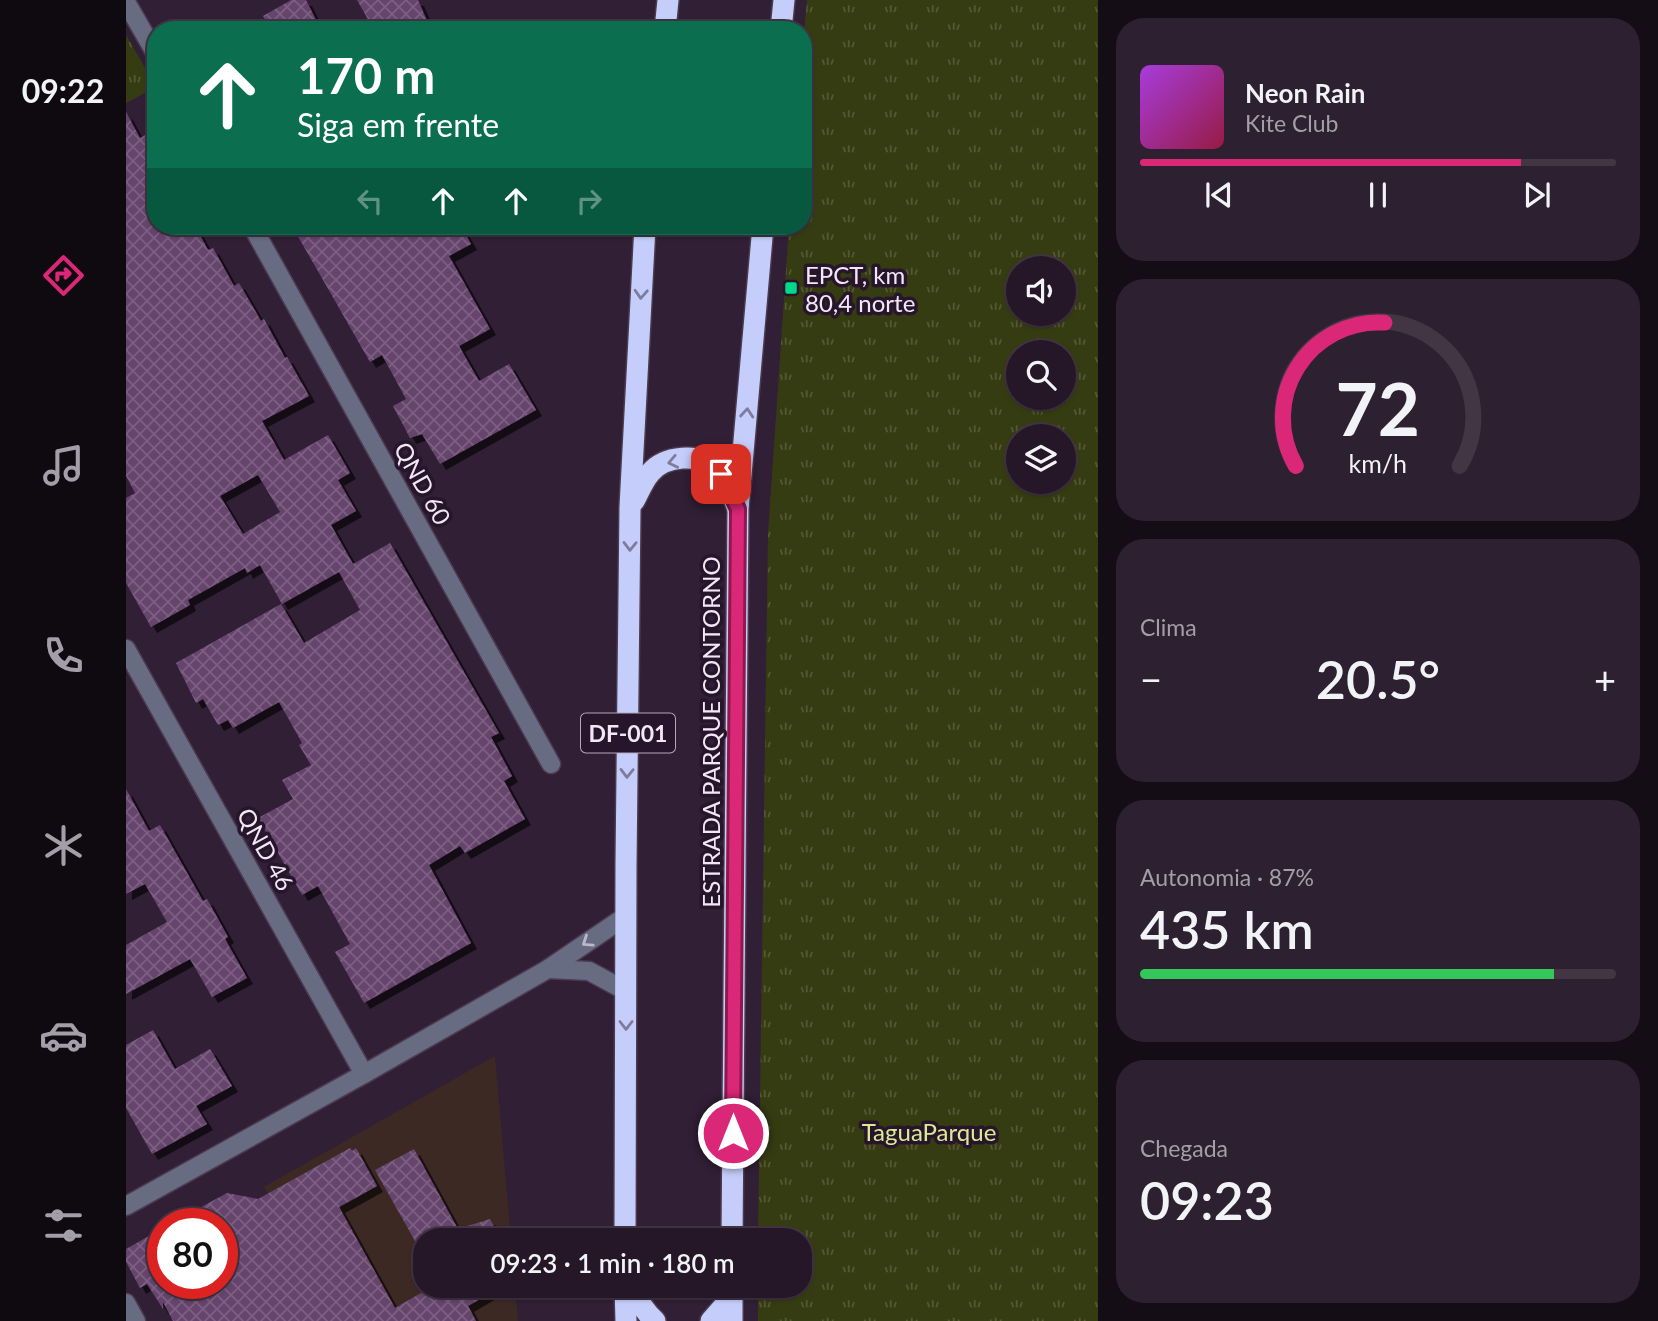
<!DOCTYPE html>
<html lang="pt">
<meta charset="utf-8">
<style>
:root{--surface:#251728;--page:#2d2030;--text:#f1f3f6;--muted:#a39fa8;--line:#423645;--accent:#db2777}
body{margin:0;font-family:Lato,sans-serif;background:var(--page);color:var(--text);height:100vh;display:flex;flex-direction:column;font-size:26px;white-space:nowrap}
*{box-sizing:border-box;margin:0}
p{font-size:23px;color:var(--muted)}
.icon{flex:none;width:38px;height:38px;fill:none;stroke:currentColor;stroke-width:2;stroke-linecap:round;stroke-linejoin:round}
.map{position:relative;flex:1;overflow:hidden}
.side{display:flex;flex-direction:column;gap:18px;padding:18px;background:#140d16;width:560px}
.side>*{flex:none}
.guide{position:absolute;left:21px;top:21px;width:665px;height:214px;border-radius:28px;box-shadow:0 2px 5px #0004,0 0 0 2px var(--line);background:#0b6e4f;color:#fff;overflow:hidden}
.buttons{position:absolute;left:880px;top:256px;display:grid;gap:14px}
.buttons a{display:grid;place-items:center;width:70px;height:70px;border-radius:50%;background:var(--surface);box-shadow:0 2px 5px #0004,0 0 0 2px var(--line);font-size:35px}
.speed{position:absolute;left:21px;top:1208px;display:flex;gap:14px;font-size:35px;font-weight:700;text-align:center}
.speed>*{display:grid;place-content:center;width:91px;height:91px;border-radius:50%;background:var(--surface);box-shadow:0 2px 5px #0004,0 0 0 2px var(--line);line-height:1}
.speed .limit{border:10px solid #d22;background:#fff;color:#111}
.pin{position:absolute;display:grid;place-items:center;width:60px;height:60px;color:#fff;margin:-30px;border-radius:14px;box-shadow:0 4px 10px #0006}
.me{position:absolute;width:77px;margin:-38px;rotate:0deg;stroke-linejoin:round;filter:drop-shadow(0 0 5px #0008)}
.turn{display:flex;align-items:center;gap:24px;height:147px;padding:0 35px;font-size:32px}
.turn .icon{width:91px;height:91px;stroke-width:2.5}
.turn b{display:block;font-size:49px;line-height:60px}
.lanes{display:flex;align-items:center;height:66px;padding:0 35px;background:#0003;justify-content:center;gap:35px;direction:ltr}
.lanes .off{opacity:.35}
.big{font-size:52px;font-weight:600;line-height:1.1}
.side .tile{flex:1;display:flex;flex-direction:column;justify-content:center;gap:10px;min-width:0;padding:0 24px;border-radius:28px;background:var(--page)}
.side .dial{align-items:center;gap:0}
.dial svg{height:182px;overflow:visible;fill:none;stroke:var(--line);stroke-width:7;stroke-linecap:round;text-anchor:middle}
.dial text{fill:var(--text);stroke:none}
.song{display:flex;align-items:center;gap:21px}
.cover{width:84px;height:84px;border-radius:10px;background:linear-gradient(135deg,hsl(280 70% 55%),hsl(340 70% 35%))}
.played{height:7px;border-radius:4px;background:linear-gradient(90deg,var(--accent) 80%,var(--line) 80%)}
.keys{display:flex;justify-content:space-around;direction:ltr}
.heat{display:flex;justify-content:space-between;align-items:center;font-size:38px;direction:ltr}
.charge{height:10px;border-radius:5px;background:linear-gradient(90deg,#34c759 87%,var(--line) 0)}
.trip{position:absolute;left:287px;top:1228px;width:399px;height:70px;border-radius:28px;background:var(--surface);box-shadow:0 2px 5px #0004,0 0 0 2px var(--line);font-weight:600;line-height:70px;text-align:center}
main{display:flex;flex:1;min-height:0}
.dock{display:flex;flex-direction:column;width:126px;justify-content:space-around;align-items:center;background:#0f0910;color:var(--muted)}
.dock .icon{width:49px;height:49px}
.dock .on{color:var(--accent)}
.dock b{font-size:32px;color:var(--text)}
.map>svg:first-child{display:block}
</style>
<main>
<nav class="dock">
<b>09:22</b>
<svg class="icon on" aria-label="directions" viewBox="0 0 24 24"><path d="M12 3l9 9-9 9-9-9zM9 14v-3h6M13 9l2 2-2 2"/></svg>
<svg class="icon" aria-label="music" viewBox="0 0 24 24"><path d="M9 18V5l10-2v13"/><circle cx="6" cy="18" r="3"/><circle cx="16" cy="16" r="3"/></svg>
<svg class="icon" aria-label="phone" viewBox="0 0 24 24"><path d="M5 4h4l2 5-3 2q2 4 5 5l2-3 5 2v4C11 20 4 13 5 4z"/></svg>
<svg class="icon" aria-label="climate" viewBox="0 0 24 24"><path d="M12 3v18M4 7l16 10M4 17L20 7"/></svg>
<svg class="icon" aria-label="car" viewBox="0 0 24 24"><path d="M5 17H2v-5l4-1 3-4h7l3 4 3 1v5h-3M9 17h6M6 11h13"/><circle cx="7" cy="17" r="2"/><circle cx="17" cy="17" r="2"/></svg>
<svg class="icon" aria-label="filters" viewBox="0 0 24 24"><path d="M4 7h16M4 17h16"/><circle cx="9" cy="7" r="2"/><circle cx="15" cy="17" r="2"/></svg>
</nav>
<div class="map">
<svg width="972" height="1321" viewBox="0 0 972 1321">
<defs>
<pattern id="park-tufts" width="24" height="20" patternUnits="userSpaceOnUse" patternTransform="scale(1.75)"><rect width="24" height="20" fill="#363c12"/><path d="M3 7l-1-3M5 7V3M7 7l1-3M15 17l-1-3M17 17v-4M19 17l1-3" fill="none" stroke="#545835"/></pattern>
<pattern id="building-cross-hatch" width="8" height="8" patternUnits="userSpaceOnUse" patternTransform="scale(1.75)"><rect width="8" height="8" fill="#66446d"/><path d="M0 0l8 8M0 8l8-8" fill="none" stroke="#7c5f82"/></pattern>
<filter id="shadow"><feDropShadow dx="6" dy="6" stdDeviation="0" flood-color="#0009"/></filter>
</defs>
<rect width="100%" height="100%" fill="#311f35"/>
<!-- education -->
<path fill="#3c2923" d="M369,1056L385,1241H299V1286H389L392,1321H214L138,1187Z"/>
<!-- park -->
<g fill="url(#park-tufts)" fill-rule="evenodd">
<path d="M681,0H972V1321H632V1286H674V1241H632L642,534L663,226H677V44ZM892,268H938V313H892ZM892,352H938V397H892ZM892,436H938V481H892Z"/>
<path d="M0,35L30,87L0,103Z"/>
</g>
<!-- building -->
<g fill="url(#building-cross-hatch)" fill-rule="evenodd" filter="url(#shadow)">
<path d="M165,0H180L195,30H145L137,16Z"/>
<path d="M231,0H292L305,30H248Z"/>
<path d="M0,112L14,138L30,129V226H69L82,250L87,248L108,286L113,283L135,321L138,319L159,358L161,357L183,396L136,421L158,460L202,435L224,473L212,480L230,511L205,525L227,564L264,543L373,733L365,737L386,776L378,781L399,819L339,853L334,846L303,865L345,943L238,1003L209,952L224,944L192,886L176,895L132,818L167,799L156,780L185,765L173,745L176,743L166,725L153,702L107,728L102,720L92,725L77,699L70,703L50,663L155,604L178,643L234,610L213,572L156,604L134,565L121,573L119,568L62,600L64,605L25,627L0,583V498L9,493L0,476ZM132,475L154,512L117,534L94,496Z"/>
<path d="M166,226H335L345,244L323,256L364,329L333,346L353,381L383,364L410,410L314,464L296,434L284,438L267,406L280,399L256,355L244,362Z"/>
<path d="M0,789L23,831L34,825L77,901L81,899L102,937L99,939L121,978L86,997L64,959L0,994V945L41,922L19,884L0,894Z"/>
<path d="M27,1030L49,1069L84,1049L106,1086L70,1106L81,1124L26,1154L0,1108V1045Z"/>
<path d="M224,1148L226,1151L230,1148L251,1186L213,1207L269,1308L307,1286H376L342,1306L350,1321H47L37,1302V1309L21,1284L14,1288L0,1262V1249L37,1228V1283H96V1223H46L101,1193L132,1199Z"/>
<path d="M288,1149L332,1229L364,1219L376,1241H289L249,1170Z"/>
</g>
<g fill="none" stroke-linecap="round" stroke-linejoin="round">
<!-- street casing -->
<g stroke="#4c3b50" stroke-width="21">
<g id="street">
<path d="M0,2L30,54"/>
<path d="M126,226L425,764"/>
<path d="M0,649L238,1074"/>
<path d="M422,969L463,971L500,991"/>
<path d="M0,1206L238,1074L422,969L500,916"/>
<path d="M0,1303L10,1321"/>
</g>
</g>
<!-- highway casing -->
<g stroke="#4c3b50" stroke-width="24">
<g id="highway">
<path d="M539,30L542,0"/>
<path d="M655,30L658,0"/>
<path d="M508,501C513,492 517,481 524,473C539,455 573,453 590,468C601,477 606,494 611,507"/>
<path d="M499,1241L500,865L504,507L519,226"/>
<path d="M606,1241L612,509L637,226"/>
<path d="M499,1286L500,1321"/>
<path d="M501,1286L523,1315L529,1321"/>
<path d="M585,1321L606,1297"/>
<path d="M606,1321V1286"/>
</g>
</g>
<!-- street -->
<use href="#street" stroke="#686c83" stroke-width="18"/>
<!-- highway -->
<use href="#highway" stroke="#c5cefb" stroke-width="21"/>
</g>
<!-- one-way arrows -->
<defs><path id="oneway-chevron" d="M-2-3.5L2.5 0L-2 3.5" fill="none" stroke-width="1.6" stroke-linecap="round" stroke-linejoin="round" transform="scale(1.75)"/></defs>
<g stroke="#7e7b9d">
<use href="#oneway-chevron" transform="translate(515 294) rotate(93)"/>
<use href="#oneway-chevron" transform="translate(621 413) rotate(-85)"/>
<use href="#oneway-chevron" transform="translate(547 462) rotate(168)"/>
<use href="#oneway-chevron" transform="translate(504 546) rotate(91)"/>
<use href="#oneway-chevron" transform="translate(501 773) rotate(91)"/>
<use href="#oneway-chevron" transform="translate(500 1025) rotate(90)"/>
</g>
<use stroke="#bbb6c8" href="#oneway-chevron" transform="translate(461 942) rotate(146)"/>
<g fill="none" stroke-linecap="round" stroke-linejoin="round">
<!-- route casing -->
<g stroke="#8e194d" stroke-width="18">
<path id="route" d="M595,474L612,509L607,1133"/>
</g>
<!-- route -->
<use href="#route" stroke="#db2777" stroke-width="12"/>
</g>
<!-- markers -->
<rect fill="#00d98c" stroke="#27152b" stroke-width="2.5" x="658" y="281" width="14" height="14" rx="3.5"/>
<g text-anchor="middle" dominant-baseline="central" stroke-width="7" stroke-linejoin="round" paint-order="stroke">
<!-- shield labels -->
<rect fill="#27152b" stroke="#b6a8b9" stroke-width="2" x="455" y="713.5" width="94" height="39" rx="5"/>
<g font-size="23" font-weight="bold" fill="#f3e7f6">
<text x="502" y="733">DF-001</text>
</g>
<!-- poi labels -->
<g font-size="24" fill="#f3e7f6" stroke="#27152b" text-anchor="start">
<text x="679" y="274">EPCT, km<tspan x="679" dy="28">80,4 norte</tspan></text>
</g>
<!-- street labels -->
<g font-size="24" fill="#f3e7f6" stroke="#27152b">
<text transform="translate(297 483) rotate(61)">QND 60</text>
<text transform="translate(584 732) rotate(-90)">ESTRADA PARQUE CONTORNO</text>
<text transform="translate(140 849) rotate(61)">QND 46</text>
</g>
<!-- park labels -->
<g font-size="24" fill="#dae994" stroke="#27152b">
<text x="803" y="1131">TaguaParque</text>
</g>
</g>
</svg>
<div class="buttons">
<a><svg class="icon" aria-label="sound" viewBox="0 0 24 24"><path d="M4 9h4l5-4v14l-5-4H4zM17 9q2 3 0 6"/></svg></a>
<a><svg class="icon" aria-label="search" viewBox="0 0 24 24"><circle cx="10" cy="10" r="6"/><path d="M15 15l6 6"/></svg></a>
<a><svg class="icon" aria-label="layers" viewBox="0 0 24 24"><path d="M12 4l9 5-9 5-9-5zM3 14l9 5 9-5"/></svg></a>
</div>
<div class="speed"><div class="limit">80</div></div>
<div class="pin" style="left:595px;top:474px;background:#d93025"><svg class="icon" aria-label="arrive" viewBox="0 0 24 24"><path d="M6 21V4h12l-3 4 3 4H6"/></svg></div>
<svg class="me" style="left:607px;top:1133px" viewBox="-20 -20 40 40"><circle r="17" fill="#db2777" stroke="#fff" stroke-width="3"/><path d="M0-11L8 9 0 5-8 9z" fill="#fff"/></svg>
<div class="trip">09:23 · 1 min · 180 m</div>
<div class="guide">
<div class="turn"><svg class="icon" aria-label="ahead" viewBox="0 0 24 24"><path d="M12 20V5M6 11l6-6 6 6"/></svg><div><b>170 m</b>Siga em frente</div></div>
<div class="lanes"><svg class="icon off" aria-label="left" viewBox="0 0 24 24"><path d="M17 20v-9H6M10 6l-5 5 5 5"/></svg><svg class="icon" aria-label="ahead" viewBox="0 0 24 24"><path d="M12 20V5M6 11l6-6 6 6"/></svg><svg class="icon" aria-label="ahead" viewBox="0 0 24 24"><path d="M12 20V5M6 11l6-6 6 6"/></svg><svg class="icon off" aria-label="right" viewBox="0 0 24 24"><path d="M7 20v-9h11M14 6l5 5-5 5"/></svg></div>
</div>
</div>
<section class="side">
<div class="tile">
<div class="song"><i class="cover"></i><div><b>Neon Rain</b><p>Kite Club</p></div></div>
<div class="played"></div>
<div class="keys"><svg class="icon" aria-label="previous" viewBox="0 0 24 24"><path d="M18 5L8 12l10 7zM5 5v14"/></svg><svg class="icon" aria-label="pause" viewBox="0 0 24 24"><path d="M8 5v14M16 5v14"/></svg><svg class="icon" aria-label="next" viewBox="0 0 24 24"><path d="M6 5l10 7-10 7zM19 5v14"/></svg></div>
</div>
<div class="tile dial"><svg viewBox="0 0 100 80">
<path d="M14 69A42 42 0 1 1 86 69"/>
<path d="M14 69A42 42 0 0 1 53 6" stroke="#db2777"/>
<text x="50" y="56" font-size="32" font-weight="700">72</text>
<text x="50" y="72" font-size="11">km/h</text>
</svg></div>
<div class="tile"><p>Clima</p>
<div class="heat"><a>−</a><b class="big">20.5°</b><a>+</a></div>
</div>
<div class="tile"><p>Autonomia · 87%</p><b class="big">435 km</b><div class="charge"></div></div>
<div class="tile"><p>Chegada</p><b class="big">09:23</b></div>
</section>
</main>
